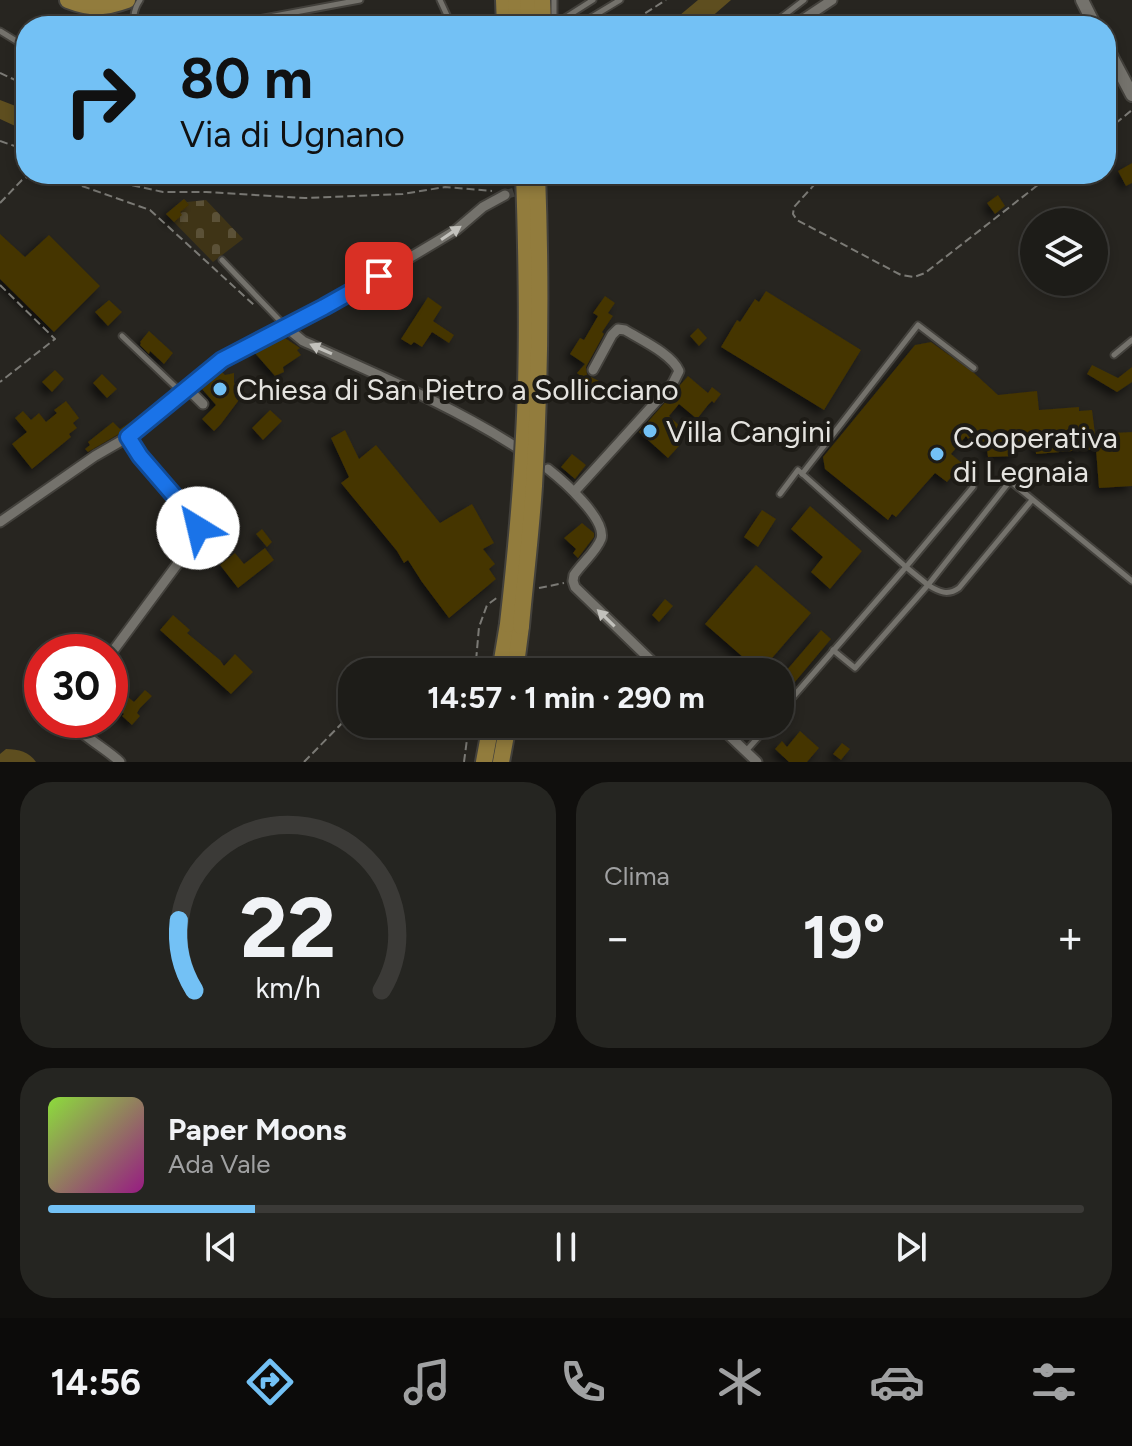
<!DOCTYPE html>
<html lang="it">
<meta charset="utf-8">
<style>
:root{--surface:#1d1c18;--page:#252521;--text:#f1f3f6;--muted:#a0a1a2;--line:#3b3a37;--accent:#73c1f5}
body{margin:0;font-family:Figtree,sans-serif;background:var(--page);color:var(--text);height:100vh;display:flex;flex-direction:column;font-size:30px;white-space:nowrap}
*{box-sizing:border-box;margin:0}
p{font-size:26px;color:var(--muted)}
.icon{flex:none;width:44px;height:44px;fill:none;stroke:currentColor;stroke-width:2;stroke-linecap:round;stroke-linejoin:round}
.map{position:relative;height:762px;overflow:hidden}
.panel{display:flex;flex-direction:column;gap:20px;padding:20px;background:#100f0d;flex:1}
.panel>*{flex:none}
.guide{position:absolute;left:16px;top:16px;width:1100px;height:168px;border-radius:32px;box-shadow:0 4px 12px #0003,0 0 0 2px var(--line);background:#73c1f5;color:#111;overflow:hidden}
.tools{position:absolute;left:1020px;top:208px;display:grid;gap:16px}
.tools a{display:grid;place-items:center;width:88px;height:88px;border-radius:50%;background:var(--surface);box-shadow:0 4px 12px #0003,0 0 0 2px var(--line);font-size:40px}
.speed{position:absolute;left:24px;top:634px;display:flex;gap:16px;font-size:40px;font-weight:700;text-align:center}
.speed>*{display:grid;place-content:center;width:104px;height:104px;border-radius:50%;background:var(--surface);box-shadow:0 4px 12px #0003,0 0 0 2px var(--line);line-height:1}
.speed .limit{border:12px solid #d22;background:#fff;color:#111}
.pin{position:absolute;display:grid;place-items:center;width:68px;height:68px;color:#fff;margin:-34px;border-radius:16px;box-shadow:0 4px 12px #0006}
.me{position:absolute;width:88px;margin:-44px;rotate:324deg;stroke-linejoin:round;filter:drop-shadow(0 0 6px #0008)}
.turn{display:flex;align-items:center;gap:28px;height:168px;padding:0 32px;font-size:36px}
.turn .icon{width:104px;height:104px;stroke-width:2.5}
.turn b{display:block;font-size:56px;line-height:68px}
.big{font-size:60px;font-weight:700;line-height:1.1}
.panel .card{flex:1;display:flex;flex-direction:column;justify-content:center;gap:12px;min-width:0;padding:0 28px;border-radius:32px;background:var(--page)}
.panel .dial{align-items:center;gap:0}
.dial svg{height:208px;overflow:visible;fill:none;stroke:var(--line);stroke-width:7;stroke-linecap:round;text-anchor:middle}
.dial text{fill:var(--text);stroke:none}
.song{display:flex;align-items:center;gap:24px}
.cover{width:96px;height:96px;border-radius:12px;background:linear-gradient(135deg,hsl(90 70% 55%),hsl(310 70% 35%))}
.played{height:8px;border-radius:4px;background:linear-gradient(90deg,var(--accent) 20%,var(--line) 20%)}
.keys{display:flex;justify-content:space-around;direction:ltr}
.heat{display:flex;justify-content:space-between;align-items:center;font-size:44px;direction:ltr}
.panel .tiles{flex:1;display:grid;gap:20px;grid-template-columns:1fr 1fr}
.card:last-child{grid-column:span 2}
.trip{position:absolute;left:338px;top:658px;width:456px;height:80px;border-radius:32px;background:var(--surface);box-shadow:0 4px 12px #0003,0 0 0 2px var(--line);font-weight:700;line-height:80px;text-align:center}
.menu{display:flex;height:128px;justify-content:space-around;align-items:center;background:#0c0b0a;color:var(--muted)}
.menu .icon{width:56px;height:56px}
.menu .selected{color:var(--accent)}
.menu b{font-size:36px;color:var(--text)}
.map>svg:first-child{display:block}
</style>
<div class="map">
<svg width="1132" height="762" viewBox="0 0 1132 762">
<defs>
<pattern id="cemetery-stones" width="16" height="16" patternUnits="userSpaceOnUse" patternTransform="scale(2)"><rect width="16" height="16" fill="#3f3416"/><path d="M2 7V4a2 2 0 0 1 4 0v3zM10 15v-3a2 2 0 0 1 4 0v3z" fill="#5b5137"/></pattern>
<filter id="shadow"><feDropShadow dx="-4.5" dy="4.5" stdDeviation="4" flood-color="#0009"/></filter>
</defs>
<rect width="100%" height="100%" fill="#272520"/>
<!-- cemetery -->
<path fill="url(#cemetery-stones)" d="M184,199L187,202L206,200L243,239L213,262L166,214Z"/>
<!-- water -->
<g fill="#5e4e1f">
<path d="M698,0H731L701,26H667Z"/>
<path d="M0,100L26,110V131L0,119Z"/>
<path d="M186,174H409L355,181L315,183L252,181L234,177Z"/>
<path d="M6,749C19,749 29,752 36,762H0V754Z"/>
</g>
<!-- building -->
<g fill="#443400" filter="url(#shadow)">
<path d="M1132,163V183L1126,186L1118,171Z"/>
<path d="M998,195L1005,206L995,214L987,203Z"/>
<path d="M184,199L189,205L180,212L182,215L174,222L166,214Z"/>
<path d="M0,234L25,257L49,235L100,286L54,332L0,279Z"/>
<path d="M766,291L861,350L824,410L721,347L737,320L740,322L755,299L759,302Z"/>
<path d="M605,296L615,303L608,313L613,316L602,332L604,334L586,367L587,375L599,381L594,387L577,373L585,364L570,354L580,338L584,340L598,316L593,313Z"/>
<path d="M428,297L442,307L433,321L454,335L449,343L432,332L422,347L414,342L411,345L401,339Z"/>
<path d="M109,300L122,312L108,326L95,312Z"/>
<path d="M698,328L707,338L699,346L690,336Z"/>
<path d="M149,331L173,353L164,364L150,351L149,354L140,345L141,343L140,342Z"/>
<path d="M285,338L300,348L297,350L301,355L283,367L284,372L275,376L254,352Z"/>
<path d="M931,342L974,373L998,395L1037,391L1039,410L1079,407V411L1092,410L1095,434L1132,432V486L1099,488L1096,449L1036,454L1035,440L1015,442L1017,456L988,457L986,442L971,443L966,436L951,454L963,464L947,482L935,473L896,517L892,514L888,520L825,469L823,457L915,345Z"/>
<path d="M1092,365L1118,378L1132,367V382L1117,392L1087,374Z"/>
<path d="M55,370L64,379L52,392L42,382Z"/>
<path d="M221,371L225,375L234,373V383L245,392L221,424L214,431L202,419L216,405L202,389Z"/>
<path d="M102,374L117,389L107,398L93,383Z"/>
<path d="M688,376L708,393L712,387L721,394L714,403L712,401L708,405L697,419L679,404L669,416L682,428L672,440L679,446L668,458L639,432Z"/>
<path d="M66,401L79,418L73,423L77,428L69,434L71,437L32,469L12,444L27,432L15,418L23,411L31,420L39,413L46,422L57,413L54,410Z"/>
<path d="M270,410L282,421L263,440L252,428Z"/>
<path d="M133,420L135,423L124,431L88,452L85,449L90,445L88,442L113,422L120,429Z"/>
<path d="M345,430L359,459L376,445L440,523L472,504L494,543L483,549L495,564L489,569L496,579L449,618L422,582L408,560L404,563L397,551L341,483L349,477L331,438Z"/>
<path d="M572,454L586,465L575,479L561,467Z"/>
<path d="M810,506L862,551L830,589L811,572L823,557L791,529Z"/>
<path d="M762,510L776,519L758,547L744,537Z"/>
<path d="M582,523L594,533V537L578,558L573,553L576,549L564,538Z"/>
<path d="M262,529L272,542L267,547L256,534Z"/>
<path d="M265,548L274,560L238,588L220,565L235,553L244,564Z"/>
<path d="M756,565L811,613L760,672L705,624Z"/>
<path d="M665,599L673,606L659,622L652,615Z"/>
<path d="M173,615L190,630L187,633L220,660L224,666L235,654L253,672L231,694L160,630Z"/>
<path d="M821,630L831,639L784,695L780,692V678Z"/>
<path d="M145,690L152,696L140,708L137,713L140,716L132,725L122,716L124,714L118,708L128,697L134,702Z"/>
<path d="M800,731L819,748L807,762H789L775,749L782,741L787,747Z"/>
<path d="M842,743L850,749L841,760L833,754Z"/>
</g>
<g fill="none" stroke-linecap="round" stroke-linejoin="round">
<!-- minor-tunnel -->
<path stroke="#43423d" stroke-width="9" stroke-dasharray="9 4.5" stroke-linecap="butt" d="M505,195L554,179"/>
<!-- service casing -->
<g stroke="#43413c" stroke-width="9">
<g id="service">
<path d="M440,0L452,26"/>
<path d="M554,0V23"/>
<path d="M96,12L120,26"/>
<path d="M135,26C133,15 134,9 140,0"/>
<path d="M221,26L360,0"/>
<path d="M552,26L593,0"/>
<path d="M577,26L620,0"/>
<path d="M770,26L804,0"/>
<path d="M0,31L26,47"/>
<path d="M222,260L285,326"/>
<path d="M122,336L182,393"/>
<path d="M1114,355L1132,340"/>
<path d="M802,474L918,325L974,368"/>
<path d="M780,494L798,470L906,567L780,712"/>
<path d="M1032,500L959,588C948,596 939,592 928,585L1010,481L1132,581"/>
<path d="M833,650L855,668L928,585L906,567L973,487"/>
<path d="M746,751L770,724"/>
</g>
</g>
<!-- minor casing -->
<g stroke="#43413c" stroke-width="13">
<g id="minor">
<path d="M793,26L832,0"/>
<path d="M554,179L564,174"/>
<path d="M286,327L303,341C375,374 449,404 516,447"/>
<path d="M187,388L203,404"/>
<path d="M548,469C562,480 607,519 601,539C596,552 582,563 574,575L573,581L575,587L663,672"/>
<path d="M575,491L673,383L679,371C672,354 641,340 625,330L618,329L612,335L593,370"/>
<path d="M0,522L95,456L135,433L222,360L324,307L379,276L456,230L483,207L505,195"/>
<path d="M110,655L193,543L197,535L196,521L140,456L128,437"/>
<path d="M71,720C78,734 107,749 120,762"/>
<path d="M717,724L757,762"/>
</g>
</g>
<!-- secondary casing -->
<g stroke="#43413c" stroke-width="16">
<g id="secondary">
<path d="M1082,0L1095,26"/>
<path d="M1106,46L1132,95"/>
</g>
</g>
<!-- trunk casing -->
<g stroke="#43413c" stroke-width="20">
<g id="trunk">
<path d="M68,0C91,9 105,8 127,0"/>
<path d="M504,0L505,26"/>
<path d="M516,0L518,26"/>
<path d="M528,0L530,26"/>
<path d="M542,0L543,26"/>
<path d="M500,672L508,624"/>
<path d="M515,672L521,626"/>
<path d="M484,762L491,724"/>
<path d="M501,762L508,724"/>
</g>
</g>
<!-- path -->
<g stroke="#7b7a75" stroke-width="2" stroke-dasharray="8 4" stroke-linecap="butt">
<path d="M74,16L90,26"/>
<path d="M625,26L666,0"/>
<path d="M0,73L26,85"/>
<path d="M1106,131L1132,110"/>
<path d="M0,141L26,150"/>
<path d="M48,174L150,210L254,305"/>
<path d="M98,174L131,185L163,192H206L305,198L403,194L445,187L492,191"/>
<path d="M824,174L794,207L793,214L797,220L901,275L914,277L925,273L1052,174"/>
<path d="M0,203L22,180L32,174"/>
<path d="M0,285L55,339L0,382"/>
<path d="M539,588L564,583"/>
<path d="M475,672L479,627L487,605L498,597"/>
<path d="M304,762L352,713"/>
<path d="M464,762L469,724"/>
</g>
<!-- service -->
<use href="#service" stroke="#74726c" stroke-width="5"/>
<!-- minor -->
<use href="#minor" stroke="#74726c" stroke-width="9"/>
<!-- secondary -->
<use href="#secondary" stroke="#74726c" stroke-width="12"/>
<!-- trunk -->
<use href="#trunk" stroke="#927c3d" stroke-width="16"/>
<!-- trunk-bridge casing -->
<g stroke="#43413c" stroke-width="20" stroke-linecap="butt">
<g id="trunk-bridge">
<path d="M508,624C515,562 521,499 524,436C529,349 527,261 524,174"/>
<path d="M521,626C525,580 531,533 534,486C540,383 541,278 537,174"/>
</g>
</g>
<!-- trunk-bridge -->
<use href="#trunk-bridge" stroke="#927c3d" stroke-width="16"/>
</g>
<!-- one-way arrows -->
<defs><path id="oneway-solid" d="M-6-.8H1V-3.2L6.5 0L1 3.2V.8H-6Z" transform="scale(2)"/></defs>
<g fill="#c2c1bc">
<use href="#oneway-solid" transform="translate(451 233) rotate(-34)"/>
<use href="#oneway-solid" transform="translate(321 349) rotate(-156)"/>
<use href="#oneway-solid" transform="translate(606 618) rotate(-136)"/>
</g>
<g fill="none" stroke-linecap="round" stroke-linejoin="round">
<!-- route casing -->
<g stroke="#114b97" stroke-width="20">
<path id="route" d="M198,528L196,521L140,456L128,437L222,360L324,307L379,276"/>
</g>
<!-- route -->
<use href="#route" stroke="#1a73e8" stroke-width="14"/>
</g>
<!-- markers -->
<g fill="#73c1f5" stroke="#1d1b16" stroke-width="3">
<circle cx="220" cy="389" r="8"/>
<circle cx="650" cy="431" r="8"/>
<circle cx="937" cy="454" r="8"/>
</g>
<g text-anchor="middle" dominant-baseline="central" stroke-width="8" stroke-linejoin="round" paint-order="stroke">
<!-- poi labels -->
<g font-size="30" fill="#e4e3df" stroke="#1d1b16" text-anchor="start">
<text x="236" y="389">Chiesa di San Pietro a Sollicciano</text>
<text x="666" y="431">Villa Cangini</text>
<text x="953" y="437">Cooperativa<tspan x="953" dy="34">di Legnaia</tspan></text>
</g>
</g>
</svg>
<div class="tools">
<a><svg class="icon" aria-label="layers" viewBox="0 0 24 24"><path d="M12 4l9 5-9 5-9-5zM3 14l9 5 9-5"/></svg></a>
</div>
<div class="speed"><div class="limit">30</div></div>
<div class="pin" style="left:379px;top:276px;background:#d93025"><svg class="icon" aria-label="arrive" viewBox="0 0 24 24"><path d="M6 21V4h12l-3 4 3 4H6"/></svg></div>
<svg class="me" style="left:198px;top:528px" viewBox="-20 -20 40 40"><circle r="19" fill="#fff"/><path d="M0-13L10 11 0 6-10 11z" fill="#1a73e8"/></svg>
<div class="trip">14:57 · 1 min · 290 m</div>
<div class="guide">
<div class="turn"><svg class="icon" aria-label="right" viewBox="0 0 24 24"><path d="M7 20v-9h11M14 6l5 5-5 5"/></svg><div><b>80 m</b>Via di Ugnano</div></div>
</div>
</div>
<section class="panel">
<div class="tiles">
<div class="card dial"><svg viewBox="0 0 100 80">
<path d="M14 69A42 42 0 1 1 86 69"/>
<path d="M14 69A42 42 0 0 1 8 42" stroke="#73c1f5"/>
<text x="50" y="56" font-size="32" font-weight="700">22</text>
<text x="50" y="72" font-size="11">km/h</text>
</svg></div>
<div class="card"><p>Clima</p>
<div class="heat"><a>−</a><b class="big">19°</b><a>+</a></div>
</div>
<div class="card">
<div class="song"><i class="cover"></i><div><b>Paper Moons</b><p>Ada Vale</p></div></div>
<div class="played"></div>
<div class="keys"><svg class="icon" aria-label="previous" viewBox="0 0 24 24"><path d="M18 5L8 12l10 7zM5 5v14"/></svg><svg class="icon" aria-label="pause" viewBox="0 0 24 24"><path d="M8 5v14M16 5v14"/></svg><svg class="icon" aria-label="next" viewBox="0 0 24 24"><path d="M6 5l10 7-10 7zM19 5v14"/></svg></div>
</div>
</div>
</section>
<nav class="menu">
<b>14:56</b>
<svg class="icon selected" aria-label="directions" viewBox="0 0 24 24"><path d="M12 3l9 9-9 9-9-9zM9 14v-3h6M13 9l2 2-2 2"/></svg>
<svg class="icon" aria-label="music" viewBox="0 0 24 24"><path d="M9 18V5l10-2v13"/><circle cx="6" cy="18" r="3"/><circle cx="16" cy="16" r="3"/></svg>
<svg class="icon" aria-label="phone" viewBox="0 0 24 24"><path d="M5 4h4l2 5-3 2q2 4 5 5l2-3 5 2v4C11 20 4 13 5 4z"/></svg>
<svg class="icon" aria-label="climate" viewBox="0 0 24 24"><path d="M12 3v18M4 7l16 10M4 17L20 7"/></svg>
<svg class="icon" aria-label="car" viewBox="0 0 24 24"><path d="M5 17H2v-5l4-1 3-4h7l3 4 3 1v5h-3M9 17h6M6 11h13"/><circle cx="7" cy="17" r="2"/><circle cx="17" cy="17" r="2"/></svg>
<svg class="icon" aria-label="filters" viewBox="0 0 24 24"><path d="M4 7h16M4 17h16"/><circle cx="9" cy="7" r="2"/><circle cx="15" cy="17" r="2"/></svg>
</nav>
